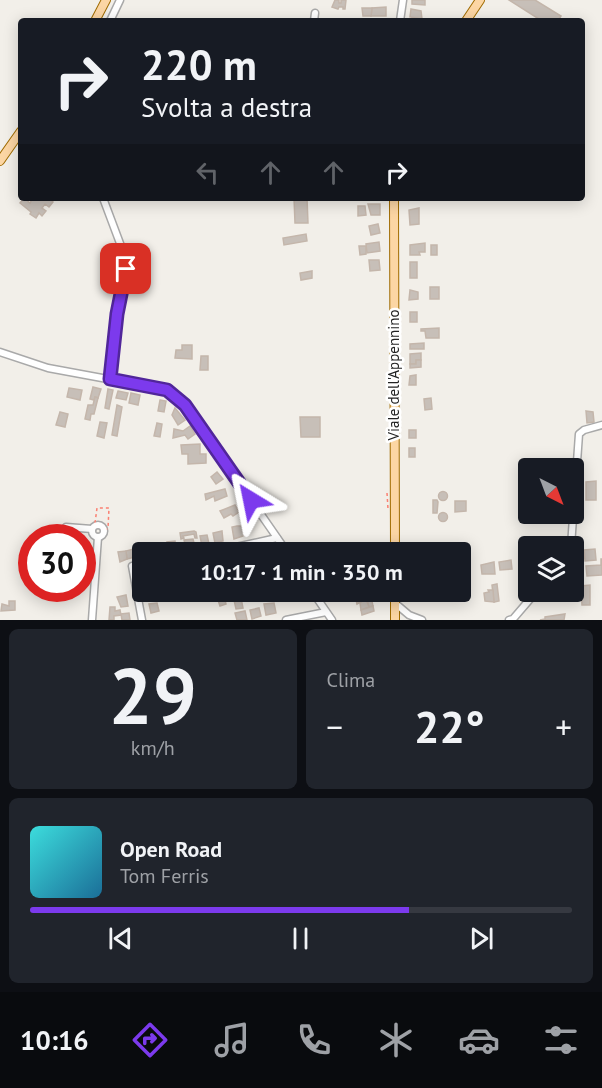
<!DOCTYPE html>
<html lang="it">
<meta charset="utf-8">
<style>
:root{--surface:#171b24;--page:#20242c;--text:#f1f3f6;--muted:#9ea1a6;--line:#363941;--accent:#7c3aed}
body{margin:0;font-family:"PT Sans",sans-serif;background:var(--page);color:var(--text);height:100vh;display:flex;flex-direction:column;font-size:22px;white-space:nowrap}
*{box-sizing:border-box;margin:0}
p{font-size:20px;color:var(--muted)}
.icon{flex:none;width:33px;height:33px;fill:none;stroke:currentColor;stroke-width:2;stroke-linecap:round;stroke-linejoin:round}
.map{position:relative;height:620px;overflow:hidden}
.sheet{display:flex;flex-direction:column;gap:9px;padding:9px;background:#0d0f14;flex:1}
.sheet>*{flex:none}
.hud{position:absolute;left:18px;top:18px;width:567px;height:183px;border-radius:6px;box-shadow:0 3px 15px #0003;background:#171b24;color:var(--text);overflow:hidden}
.needle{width:39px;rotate:138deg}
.controls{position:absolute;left:518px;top:458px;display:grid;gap:12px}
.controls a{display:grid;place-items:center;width:66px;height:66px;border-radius:6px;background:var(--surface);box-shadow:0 3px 15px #0003;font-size:30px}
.speed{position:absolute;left:18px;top:524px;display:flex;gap:12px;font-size:30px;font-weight:700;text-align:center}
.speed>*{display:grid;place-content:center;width:78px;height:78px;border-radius:50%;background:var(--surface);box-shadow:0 3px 15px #0003;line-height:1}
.speed .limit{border:9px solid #d22;background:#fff;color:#111}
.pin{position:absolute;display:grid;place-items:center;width:51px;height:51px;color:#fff;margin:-26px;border-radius:12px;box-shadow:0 3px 9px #0006}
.me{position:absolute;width:66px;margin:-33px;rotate:325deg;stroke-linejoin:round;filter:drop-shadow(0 0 4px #0008)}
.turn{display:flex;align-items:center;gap:21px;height:126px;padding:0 24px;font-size:27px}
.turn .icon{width:78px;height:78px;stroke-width:2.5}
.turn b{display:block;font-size:42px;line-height:51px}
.lanes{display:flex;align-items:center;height:57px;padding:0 24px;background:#0003;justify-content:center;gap:30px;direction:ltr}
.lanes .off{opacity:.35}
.big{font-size:45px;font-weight:700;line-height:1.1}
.sheet .card{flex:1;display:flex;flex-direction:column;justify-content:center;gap:9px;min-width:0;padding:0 21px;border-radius:9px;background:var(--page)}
.sheet .dial{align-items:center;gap:0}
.dial b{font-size:78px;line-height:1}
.song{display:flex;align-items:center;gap:18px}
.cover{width:72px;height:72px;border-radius:9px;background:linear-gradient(135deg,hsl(180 70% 55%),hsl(200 70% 35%))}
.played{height:6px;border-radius:3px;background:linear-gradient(90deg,var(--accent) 70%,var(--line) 70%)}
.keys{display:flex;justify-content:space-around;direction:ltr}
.heat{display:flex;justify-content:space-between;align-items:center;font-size:33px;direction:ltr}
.sheet .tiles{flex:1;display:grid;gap:9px;grid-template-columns:1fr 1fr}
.card:last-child{grid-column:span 2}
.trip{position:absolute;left:132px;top:542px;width:339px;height:60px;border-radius:6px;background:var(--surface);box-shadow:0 3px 15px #0003;font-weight:700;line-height:60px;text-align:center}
.menu{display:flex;height:96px;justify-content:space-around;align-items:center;background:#090b0e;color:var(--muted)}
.menu .icon{width:42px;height:42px}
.menu .on{color:var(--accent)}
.menu b{font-size:27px;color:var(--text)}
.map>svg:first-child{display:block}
</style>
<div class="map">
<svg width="602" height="620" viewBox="0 0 602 620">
<rect width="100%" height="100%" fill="#f2efe9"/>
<!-- building -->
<g fill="#c7bfb8" stroke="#c4b6ab" stroke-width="1.5">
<path d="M335,0H339V3H341V0H346L345,9H343V7H339L338,9L332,7Z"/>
<path d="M412,0H425V5L412,4Z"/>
<path d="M509,0H535L561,16L558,21H542Z"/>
<path d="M386,7V16H371L372,8Z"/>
<path d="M362,8H372L371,16H363Z"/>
<path d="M411,9L421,11L422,19L410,17Z"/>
<path d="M24,198L30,203L33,198H50L53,202L49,207L45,204L42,208L46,211L42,216L39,213L36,218L30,214L31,212L20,203Z"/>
<path d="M294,198H307L308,223H295Z"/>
<path d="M368,204H380V215H371Z"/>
<path d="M358,206H365L366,215L358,216Z"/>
<path d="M419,208V224L410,225L409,210Z"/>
<path d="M378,224L380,233L371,235L369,226Z"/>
<path d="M306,234L307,241L284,245L283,238Z"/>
<path d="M379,242L380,251L367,253L366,244Z"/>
<path d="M425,243V252H419L420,255H410V245Z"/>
<rect x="431" y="245" width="6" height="10"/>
<path d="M359,246H366V254L360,255Z"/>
<path d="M369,260H379L380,270L370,271Z"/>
<rect x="410" y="262" width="7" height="16"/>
<path d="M312,271V278L301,280L300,273Z"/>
<rect x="430" y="287" width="9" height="12"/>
<path d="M410,290L418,292V299L409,300Z"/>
<rect x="410" y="312" width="7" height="10"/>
<path d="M439,328V338H426L425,331H421V329Z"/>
<path d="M424,343V349H410V344Z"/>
<path d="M182,345H192V359L175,358L176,350H182Z"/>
<path d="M421,353V360H416V364H410V354Z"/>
<path d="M201,356H208V370H200Z"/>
<path d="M416,360H421V367L410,368V364H416Z"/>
<path d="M416,375V385H409L410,376Z"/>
<path d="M93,387L101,389L98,398L95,397L94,400L90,399Z"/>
<path d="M69,388L82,390L80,400L67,397Z"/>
<path d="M108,389L113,390L109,409L105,408Z"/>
<path d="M118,391L128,393L126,400L116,398Z"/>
<path d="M131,393L140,395L138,405L129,403Z"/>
<path d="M95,397L98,398L94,414H91L90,420L85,419L88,405H93Z"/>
<path d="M431,398L432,409L425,410L424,399Z"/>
<path d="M160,400L166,401L164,412L158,411Z"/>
<path d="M117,405L122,407L117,436L112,435Z"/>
<path d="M175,408L185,420L178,425L172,415Z"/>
<path d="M586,411L593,412L594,422L587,423Z"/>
<path d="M60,412L68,414L65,427L56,425Z"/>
<path d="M300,417H320V437H301Z"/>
<path d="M100,422L107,423L104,438L97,436Z"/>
<path d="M157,423L162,424L160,437L154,436Z"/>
<path d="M190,426L195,434L188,439L185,435L173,438L174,429L183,431Z"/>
<rect x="409" y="430" width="7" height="8"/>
<path d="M200,444V454H206V463L188,464V454H182L181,445Z"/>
<rect x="409" y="448" width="6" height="9"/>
<path d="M217,472L223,479L216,484L211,477Z"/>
<path d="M596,481V500H586V482Z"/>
<path d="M225,489L227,496L215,501L214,496L206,500L205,494Z"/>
<circle cx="443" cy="496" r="4.5"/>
<path d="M433,500H437L438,502L437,513H433Z"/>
<path d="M455,501H466V511L455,512Z"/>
<path d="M235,505L239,512L233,516L231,514L224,518L220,511Z"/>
<circle cx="443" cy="517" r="4.5"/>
<path d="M237,526H245L246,535L234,539L232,527Z"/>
<path d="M194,531L196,532L197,538H195L194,534L183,536L184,538L181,539L180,533Z"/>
<path d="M222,531L223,541L215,543L213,533Z"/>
<path d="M207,535L209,544L202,546L200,536Z"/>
<path d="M193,539L195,547L186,548L184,540Z"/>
<path d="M175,541L176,550L169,551L167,542Z"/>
<circle cx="159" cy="548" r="4.5"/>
<path d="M134,549L135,557L127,559L126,551Z"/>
<path d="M595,549L596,560L585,561L584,550Z"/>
<path d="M126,551L127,559L120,562L118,552Z"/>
<path d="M601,559H602V575L587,576L586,566L601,565Z"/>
<path d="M511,560L512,569L500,570L499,562Z"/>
<path d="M494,562L495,574H482L481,565Z"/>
<path d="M497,584L499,601L494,602L492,585Z"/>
<path d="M590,585V605H582L581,586Z"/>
<path d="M488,590H493L494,602L485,601L484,593L489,592Z"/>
<path d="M147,591H155L157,598L148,599Z"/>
<path d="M370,592L373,606L369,607L365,593Z"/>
<path d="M365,593L366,599L357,604L355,595Z"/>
<path d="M126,595L128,606L121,607L117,597Z"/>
<path d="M224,596L226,604L220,606L217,597Z"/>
<path d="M241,598L243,608L236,609L234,600Z"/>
<path d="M366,599L369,607L361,610L360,603Z"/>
<path d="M9,601H15V610L1,611L2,604L9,606Z"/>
<path d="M157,603L159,611L151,613L149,604Z"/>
<path d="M274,603L276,613L266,615L264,604Z"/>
<path d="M373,606L374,611L362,615L361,610Z"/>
<path d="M110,607H115V611L120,610L121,615L114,616V620H109Z"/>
<path d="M259,608L261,616L252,619L250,610Z"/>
<path d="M245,611L247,620H237L235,613Z"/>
<path d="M129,613L130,620H122L121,614Z"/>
<path d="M565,614L564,620H540L545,619V617Z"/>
</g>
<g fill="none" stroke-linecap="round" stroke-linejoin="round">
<!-- minor casing -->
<g stroke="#a9a9a9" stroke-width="9">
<g id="minor">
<path d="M110,21L120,0"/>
<path d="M314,21L315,13"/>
<path d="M400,21L403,0"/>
<path d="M103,198L121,246L126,269L117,314L110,379"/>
<path d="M0,352L48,368L167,390L185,405L287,552"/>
<circle cx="98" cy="531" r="6"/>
<path d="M66,527L92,529"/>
<path d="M571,546L579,434L584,430L602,425"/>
<path d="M213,552L277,538"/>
<path d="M312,591L332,620"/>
<path d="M396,604L409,615L422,620"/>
<path d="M92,620L98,537"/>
<path d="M142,620L132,566L142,565"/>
<path d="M286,620L326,612"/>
<path d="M509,620L513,619L537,591"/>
</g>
</g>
<!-- major casing -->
<g stroke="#a06b00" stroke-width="10">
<g id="major">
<path d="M95,21L106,0"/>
<path d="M466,21L480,0"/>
<path d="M0,161L21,131"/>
<path d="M394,198L395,552"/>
<path d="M395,591V620"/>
</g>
</g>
<!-- path -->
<g stroke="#fa8072" stroke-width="1.5" stroke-dasharray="3 3" stroke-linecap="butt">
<path d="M387,493L388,509"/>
<path d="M95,523L97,508H109L108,528L104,531"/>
</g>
<!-- minor -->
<use href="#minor" stroke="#fff" stroke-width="6"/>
<!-- major -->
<use href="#major" stroke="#fcd6a4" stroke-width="8"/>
</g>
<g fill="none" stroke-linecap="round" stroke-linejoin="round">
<!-- route casing -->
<g stroke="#51269a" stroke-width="15">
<path id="route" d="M126,269L117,314L110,379L167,390L185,405L251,500"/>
</g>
<!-- route -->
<use href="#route" stroke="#7c3aed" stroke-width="10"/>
</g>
<g text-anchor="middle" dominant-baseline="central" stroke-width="5" stroke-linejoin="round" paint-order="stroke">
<!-- street labels -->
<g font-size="15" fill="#222" stroke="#fff">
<text transform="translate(393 375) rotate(-90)">Viale dell'Appennino</text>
</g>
</g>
</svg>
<div class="controls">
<a><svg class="needle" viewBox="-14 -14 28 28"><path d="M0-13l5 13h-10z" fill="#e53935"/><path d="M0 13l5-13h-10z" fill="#9ea1a6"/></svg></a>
<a><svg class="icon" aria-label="layers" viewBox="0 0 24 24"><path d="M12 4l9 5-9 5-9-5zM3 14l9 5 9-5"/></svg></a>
</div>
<div class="speed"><div class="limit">30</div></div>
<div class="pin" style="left:126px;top:269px;background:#d93025"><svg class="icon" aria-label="arrive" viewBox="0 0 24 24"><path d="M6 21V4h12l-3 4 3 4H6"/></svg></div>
<svg class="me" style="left:251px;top:500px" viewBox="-20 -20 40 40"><path d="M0-17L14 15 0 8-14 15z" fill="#7c3aed" stroke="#fff" stroke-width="4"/></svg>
<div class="trip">10:17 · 1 min · 350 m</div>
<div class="hud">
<div class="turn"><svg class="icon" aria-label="right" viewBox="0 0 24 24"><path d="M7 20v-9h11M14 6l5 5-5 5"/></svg><div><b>220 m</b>Svolta a destra</div></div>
<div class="lanes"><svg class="icon off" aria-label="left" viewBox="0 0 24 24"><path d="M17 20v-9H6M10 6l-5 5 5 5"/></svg><svg class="icon off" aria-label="ahead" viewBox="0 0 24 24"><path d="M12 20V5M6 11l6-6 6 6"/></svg><svg class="icon off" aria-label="ahead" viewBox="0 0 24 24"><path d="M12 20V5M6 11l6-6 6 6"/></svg><svg class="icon" aria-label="right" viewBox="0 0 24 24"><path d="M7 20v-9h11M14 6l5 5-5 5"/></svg></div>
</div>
</div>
<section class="sheet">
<div class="tiles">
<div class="card dial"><b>29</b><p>km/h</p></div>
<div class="card"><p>Clima</p>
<div class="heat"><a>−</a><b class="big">22°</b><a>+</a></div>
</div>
<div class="card">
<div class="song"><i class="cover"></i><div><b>Open Road</b><p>Tom Ferris</p></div></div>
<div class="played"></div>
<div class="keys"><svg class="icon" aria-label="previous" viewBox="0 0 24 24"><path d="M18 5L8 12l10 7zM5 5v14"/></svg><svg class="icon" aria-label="pause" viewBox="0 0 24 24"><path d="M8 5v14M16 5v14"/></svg><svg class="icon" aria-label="next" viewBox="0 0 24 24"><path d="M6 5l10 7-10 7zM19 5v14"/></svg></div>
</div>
</div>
</section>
<nav class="menu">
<b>10:16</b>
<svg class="icon on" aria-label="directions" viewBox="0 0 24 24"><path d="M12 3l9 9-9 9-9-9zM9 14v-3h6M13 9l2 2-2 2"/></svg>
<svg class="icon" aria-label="music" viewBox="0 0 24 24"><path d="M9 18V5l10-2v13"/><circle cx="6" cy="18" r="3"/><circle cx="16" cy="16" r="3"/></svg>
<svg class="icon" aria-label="phone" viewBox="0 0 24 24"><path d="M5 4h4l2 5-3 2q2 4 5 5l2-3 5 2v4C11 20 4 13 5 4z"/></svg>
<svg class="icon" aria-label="climate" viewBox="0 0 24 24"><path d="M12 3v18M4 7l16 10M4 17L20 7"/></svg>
<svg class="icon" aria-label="car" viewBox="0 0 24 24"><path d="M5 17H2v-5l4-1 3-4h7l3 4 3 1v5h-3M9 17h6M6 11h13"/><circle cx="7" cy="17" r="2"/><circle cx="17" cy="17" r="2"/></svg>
<svg class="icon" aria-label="filters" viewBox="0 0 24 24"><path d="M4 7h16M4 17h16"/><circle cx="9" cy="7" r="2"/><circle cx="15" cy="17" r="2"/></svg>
</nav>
